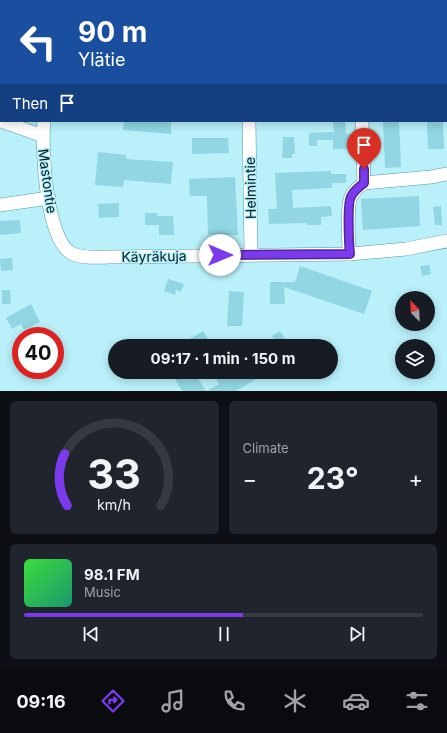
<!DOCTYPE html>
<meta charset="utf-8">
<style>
:root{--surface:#171b24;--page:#20242c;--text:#f1f3f6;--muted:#9ea1a6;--line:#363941;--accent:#7c3aed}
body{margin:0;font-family:Inter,sans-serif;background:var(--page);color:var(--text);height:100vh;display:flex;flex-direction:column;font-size:15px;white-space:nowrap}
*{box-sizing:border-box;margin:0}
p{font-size:13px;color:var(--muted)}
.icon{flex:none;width:22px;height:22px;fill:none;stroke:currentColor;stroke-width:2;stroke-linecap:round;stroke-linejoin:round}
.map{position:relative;height:391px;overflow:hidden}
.sheet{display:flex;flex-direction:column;gap:10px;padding:10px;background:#0d0f14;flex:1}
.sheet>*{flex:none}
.guide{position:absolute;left:0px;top:0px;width:447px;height:122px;box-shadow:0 2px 10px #0003;background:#1a4fa0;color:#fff;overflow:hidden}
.needle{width:26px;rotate:337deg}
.tools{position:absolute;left:395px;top:291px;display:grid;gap:8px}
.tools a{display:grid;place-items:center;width:40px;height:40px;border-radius:50%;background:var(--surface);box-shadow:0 2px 10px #0003;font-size:20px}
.speed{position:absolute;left:12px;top:327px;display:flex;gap:8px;font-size:20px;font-weight:700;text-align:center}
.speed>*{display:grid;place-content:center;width:52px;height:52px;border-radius:50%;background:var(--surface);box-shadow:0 2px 10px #0003;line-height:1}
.speed .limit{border:6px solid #d22;background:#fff;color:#111}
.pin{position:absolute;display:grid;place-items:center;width:34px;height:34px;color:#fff;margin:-41px -17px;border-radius:50% 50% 50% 0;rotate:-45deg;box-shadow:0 0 4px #0007}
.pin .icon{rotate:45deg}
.me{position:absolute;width:44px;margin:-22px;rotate:90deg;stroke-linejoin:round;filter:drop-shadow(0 0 3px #0008)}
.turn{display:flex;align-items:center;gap:14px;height:84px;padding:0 12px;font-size:18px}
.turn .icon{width:52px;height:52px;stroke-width:2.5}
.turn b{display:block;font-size:28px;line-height:34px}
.then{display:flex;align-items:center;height:38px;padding:0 12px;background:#0003;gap:8px;font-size:15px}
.big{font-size:30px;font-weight:700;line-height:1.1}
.sheet .card{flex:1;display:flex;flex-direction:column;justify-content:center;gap:6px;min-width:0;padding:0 14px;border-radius:6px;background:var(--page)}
.sheet .dial{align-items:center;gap:0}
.dial svg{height:104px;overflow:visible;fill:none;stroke:var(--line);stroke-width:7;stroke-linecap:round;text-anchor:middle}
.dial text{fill:var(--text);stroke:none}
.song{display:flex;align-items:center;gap:12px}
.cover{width:48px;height:48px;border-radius:6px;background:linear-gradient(135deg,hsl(120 70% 55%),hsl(160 70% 35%))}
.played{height:4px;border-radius:2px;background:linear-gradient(90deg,var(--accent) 55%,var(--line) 55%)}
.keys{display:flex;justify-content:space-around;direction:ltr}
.heat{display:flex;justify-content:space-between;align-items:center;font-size:22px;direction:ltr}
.sheet .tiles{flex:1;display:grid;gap:10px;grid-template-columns:1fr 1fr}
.card:last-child{grid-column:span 2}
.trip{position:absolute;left:108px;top:339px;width:230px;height:40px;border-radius:20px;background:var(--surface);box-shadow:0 2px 10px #0003;font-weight:700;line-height:40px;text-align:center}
.tab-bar{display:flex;height:64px;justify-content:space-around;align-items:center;background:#090b0e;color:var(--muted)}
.tab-bar .icon{width:28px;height:28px}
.tab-bar .on{color:var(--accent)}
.tab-bar b{font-size:18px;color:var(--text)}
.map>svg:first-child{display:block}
</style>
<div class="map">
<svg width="447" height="391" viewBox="0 0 447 391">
<rect width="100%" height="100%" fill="#b9f0fa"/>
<!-- forest -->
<path fill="#80b68b" d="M117,0H280L281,1H117Z"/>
<!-- building -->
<g fill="#91d6e2">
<path d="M124,121H171V134L123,130Z"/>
<path d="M333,121H345L346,134H351V149H333V140H317V146H309V133L334,132Z"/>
<path d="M383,121H399L401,167L385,168Z"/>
<path d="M427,121H443L444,149H428Z"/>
<path d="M283,137H294L295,154H292V158H282Z"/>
<path d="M192,138H228L229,153L192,154Z"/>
<path d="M98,152L126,155V159L173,162L171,184L124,180L123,187L95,185Z"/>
<path d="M331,171V174H346V183H332V188L292,190L293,208L331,206L332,216L321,217V225H307V223L269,224L268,209H277L275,173Z"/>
<path d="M235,177L238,235H208L207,196H190L189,179Z"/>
<path d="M419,196L420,226L363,230L361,199Z"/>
<path d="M119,203V217L99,218L98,204Z"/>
<path d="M441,206L442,225H435L433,207Z"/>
<path d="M145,213H157V216H173L174,235H159V225H145Z"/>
<path d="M20,220L21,233L0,235V221Z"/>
<path d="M12,258L13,270L1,271L0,259Z"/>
<path d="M429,265L431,274L422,276L420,266Z"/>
<path d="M300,266L372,291L364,314L284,287L285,304H270V282H295Z"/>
<path d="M168,279L184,284L181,292L176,290L175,295L164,291Z"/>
<path d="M2,290H10L11,304H2Z"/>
<path d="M229,291L244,292L242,326H227Z"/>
<path d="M31,304L40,322L24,330L21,324L12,329L6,318Z"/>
<path d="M203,331L212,346H178Z"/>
<path d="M280,331L289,346H278L272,336Z"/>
<path d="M171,372H194L206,391H182Z"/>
<path d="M224,372H268L236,391H206L219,384L215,377Z"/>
</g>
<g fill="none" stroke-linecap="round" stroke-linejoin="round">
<!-- minor casing -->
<g stroke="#5498a4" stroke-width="14">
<g id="minor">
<path d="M69,1V0"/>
<path d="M1,121L43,136"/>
<path d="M44,121C41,147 46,239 71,253C82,259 98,257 110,257L350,254L406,249L447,241"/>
<path d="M249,121L251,255"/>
<path d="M364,183L431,177L447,174"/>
<path d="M0,205L49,198"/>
<path d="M350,254C348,244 347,204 351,197C353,191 359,187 364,183L362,121"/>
</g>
</g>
<!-- minor -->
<use href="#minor" stroke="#fff" stroke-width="13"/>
</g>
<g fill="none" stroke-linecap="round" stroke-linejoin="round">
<!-- route casing -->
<g stroke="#51269a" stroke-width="10">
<path id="route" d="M220,255L350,254C349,245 347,203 351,197C353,191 359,187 364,183V169"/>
</g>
<!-- route -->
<use href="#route" stroke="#7c3aed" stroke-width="7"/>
</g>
<g text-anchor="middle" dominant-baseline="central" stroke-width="3" stroke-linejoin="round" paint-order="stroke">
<!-- street labels -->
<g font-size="14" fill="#021f24" stroke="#b9f0fa">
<text transform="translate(48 181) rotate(82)">Mastontie</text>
<text transform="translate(250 188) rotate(-91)">Helmintie</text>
<text transform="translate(154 256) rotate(-1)">Käyräkuja</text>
</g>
</g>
</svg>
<div class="tools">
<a><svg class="needle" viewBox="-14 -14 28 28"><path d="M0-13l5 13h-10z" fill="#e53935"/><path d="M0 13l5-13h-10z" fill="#9ea1a6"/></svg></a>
<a><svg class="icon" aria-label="layers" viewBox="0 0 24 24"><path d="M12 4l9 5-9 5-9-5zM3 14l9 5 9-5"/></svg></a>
</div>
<div class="speed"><div class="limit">40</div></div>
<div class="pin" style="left:364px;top:169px;background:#d93025"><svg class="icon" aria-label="arrive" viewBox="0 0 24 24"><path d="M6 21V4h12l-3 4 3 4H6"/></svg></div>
<svg class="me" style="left:220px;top:255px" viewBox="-20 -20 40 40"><circle r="19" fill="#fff"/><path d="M0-13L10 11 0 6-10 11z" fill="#7c3aed"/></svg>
<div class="trip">09:17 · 1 min · 150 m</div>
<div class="guide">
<div class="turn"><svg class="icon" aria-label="left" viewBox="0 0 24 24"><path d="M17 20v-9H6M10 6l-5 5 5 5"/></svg><div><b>90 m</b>Ylätie</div></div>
<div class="then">Then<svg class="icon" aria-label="arrive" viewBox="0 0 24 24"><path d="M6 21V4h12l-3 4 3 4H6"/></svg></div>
</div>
</div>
<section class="sheet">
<div class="tiles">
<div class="card dial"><svg viewBox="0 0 100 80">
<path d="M14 69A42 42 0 1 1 86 69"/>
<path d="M14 69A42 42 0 0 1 12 29" stroke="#7c3aed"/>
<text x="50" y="56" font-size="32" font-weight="700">33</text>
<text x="50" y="72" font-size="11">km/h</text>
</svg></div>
<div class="card"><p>Climate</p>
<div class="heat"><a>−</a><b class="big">23°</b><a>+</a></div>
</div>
<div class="card">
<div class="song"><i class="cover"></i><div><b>98.1 FM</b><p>Music</p></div></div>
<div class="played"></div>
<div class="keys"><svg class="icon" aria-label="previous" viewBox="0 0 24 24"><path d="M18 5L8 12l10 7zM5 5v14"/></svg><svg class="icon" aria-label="pause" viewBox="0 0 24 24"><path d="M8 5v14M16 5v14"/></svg><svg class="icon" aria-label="next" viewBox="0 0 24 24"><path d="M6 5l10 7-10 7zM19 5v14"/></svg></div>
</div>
</div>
</section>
<nav class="tab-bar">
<b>09:16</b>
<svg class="icon on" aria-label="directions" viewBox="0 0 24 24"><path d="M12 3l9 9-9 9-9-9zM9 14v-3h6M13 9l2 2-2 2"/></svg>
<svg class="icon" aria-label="music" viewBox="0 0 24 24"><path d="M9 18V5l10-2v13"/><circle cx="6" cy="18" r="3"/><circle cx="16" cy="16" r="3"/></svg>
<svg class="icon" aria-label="phone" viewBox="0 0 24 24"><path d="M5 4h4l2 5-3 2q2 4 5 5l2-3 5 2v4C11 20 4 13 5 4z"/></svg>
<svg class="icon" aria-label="climate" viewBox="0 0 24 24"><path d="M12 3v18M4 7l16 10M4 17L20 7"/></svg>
<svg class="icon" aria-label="car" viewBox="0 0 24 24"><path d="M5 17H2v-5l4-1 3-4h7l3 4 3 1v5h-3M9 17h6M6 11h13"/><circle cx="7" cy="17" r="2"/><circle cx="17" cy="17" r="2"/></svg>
<svg class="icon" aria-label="filters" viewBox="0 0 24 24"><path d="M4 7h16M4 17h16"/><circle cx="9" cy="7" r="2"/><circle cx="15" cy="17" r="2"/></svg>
</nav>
